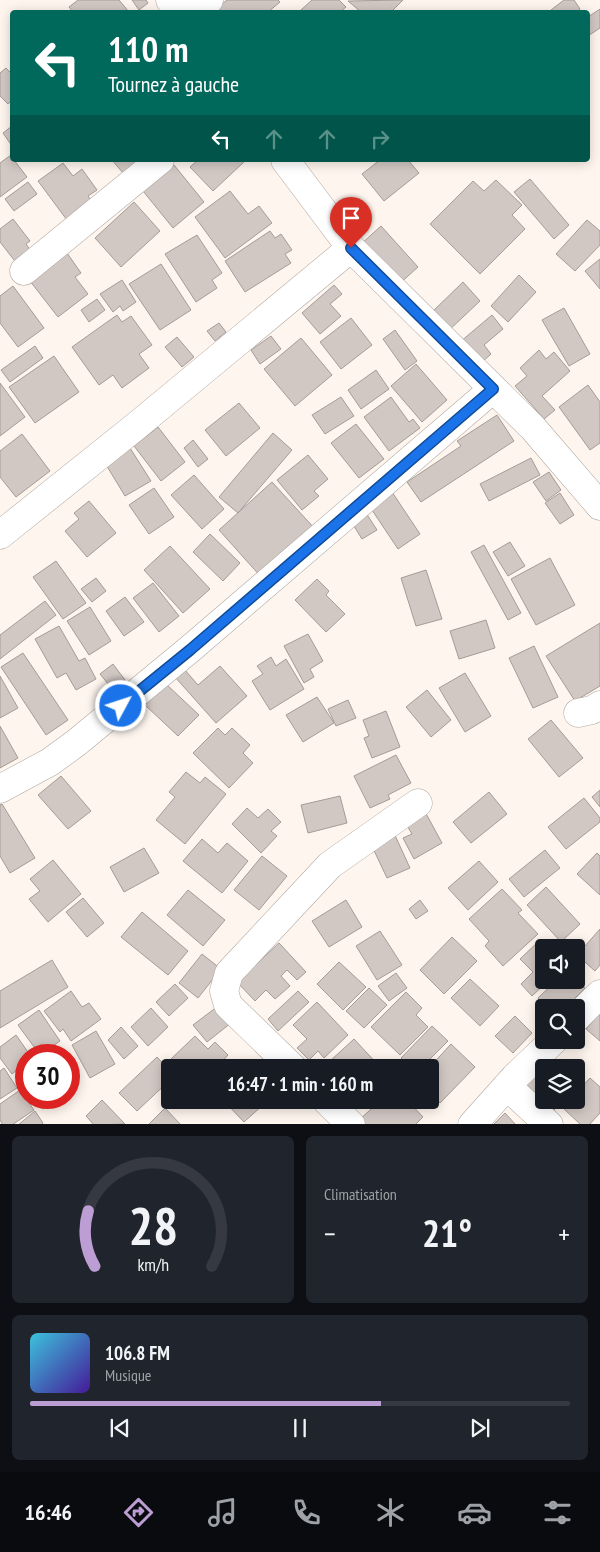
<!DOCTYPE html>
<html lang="fr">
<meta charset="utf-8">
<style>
:root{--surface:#171b24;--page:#20242c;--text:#f1f3f6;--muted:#9ea1a6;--line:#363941;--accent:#bd9ed4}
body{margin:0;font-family:"PT Sans Narrow",sans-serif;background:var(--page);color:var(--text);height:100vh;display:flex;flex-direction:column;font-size:19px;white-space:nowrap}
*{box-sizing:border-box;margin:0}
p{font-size:16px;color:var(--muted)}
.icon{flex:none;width:28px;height:28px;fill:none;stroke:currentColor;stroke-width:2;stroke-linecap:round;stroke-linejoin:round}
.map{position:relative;height:1124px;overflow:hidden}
.sheet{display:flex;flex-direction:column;gap:12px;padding:12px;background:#0d0f14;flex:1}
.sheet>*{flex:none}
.guide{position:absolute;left:10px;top:10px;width:580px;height:152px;border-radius:5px;box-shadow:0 2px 12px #0003;background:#00695c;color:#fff;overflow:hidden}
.buttons{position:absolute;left:535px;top:939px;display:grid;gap:10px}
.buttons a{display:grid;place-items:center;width:50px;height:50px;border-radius:5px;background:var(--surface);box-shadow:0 2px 12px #0003;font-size:25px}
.speed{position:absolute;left:15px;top:1044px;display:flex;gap:10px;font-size:25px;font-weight:700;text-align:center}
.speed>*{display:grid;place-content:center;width:65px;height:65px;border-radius:50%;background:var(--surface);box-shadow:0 2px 12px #0003;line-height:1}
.speed .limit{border:8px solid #d22;background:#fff;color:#111}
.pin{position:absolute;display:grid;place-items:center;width:42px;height:42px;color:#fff;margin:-51px -21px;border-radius:50% 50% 50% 0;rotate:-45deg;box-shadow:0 0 5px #0007}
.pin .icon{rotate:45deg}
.me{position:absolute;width:55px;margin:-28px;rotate:50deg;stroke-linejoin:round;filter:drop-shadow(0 0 4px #0008)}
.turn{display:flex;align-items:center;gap:18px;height:105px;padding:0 15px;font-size:22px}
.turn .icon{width:65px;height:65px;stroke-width:2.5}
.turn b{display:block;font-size:35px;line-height:42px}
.lanes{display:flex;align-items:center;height:48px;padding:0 15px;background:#0003;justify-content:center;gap:25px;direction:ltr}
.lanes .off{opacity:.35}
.big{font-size:38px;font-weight:600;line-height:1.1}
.sheet .widget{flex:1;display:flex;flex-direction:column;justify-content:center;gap:8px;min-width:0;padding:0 18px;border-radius:8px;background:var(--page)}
.sheet .dial{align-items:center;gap:0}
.dial svg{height:130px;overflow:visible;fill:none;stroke:var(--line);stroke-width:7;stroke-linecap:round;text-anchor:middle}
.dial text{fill:var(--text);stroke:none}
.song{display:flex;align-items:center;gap:15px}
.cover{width:60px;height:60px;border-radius:8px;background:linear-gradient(135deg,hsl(190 70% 55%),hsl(260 70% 35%))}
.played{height:5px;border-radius:2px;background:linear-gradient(90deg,var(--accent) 65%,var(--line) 65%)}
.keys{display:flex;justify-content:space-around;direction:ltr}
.heat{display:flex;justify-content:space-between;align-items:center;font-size:28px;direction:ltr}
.sheet .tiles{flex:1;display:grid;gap:12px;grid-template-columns:1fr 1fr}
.widget:last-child{grid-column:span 2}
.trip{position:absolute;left:161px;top:1059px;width:278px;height:50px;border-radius:5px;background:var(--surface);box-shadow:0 2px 12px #0003;font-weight:600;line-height:50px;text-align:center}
.tabs{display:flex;height:80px;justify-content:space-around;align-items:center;background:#090b0e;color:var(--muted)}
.tabs .icon{width:35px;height:35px}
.tabs .active{color:var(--accent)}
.tabs b{font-size:22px;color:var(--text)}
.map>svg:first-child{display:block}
</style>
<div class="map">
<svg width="600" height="1125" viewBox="0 0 600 1125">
<rect width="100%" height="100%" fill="#fef5ee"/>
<!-- building -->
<g fill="#d1c7c3" stroke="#a59b98">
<path d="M78,0H119L129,12H73L69,7Z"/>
<path d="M132,0H146L148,3L139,10Z"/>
<path d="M227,0H278L280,2L268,12H212Z"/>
<path d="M312,0H339L346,7L340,12H303L301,10Z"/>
<path d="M403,0L391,12H361L348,1Z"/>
<path d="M564,0H574L580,9L576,12H552L551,10Z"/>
<path d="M600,9V28L588,36V17Z"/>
<path d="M6,68L12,74V100L8,104L0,96V73Z"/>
<path d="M12,126V146L3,133Z"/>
<path d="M11,155L12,160H14L27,177L0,197V163Z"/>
<path d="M112,160H139L123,173Z"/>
<path d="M198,160H246L213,191L190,167Z"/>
<path d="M380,160H408L419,173L384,201L362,174Z"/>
<path d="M63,163L73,176L82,169L97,190L88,196L92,202L67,220L38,181Z"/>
<path d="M174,165L204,202L173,228L143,191Z"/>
<path d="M530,179L569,225L554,239L514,192Z"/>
<path d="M496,180L522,205L512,215L525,229L480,274L430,224L473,181L484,191Z"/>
<path d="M28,182L37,194L14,211L5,199Z"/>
<path d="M230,191L248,214L259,206L272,223L225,258L195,217Z"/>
<path d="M134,202L160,231L121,267L95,238Z"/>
<path d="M13,219L30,241L26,244L33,254L18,265L0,242V229Z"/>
<path d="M587,220L600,231V245L575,271L556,254Z"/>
<path d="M381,226L418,267L398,285L361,244Z"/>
<path d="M270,231L275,238L281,234L292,250L285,254L291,263L245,292L225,261Z"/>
<path d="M197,235L222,273L212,280L217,288L196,302L165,254Z"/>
<path d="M67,253L81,273L75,277L88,294L58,317L30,281Z"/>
<path d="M600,259V289L585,271Z"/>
<path d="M161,264L191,310L160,330L129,284Z"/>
<path d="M519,275L536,292L508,322L491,306Z"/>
<path d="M122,280L136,302L123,311L120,306L113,312L100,294Z"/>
<path d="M463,282L480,301L446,333L429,315Z"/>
<path d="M334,285L342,294L330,304L341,316L320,334L302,313Z"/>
<path d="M13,286L44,328L18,347L0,323V296Z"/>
<path d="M97,299L105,310L89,322L81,310Z"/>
<path d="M564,308L590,354L569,366L542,320Z"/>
<path d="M117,315L122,322L131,316L152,345L139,354L149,368L122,388L113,375L99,385L72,347Z"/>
<path d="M492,315L503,329L484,345L491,354L480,364L460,342Z"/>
<path d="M351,318L372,345L341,369L320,342Z"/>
<path d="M219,323L226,332L215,341L207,331Z"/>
<path d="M395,330L417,361L405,370L383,339Z"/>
<path d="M271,336L281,349L260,364L251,350Z"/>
<path d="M177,337L194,357L182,367L165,347Z"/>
<path d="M301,338L332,375L295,406L264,369Z"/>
<path d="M35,346L43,358L10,382L1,370Z"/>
<path d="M539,350L546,359L554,352L570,371L542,396L555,410L544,419L515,386L527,376L520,368Z"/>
<path d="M54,356L79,392L35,423L9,387Z"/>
<path d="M416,364L447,400L422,422L391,386Z"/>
<path d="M376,370L389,389L361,409L348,390Z"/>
<path d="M0,383L25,417L0,436Z"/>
<path d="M588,385L600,402V443L590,450L559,407Z"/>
<path d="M341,397L354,416L325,434L312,415Z"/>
<path d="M391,397L409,422L413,419L420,428L389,451L364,417Z"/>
<path d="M239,403L260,428L226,456L205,430Z"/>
<path d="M497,415L514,441L421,502L407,482L461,446L457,441Z"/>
<path d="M356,424L384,459L359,478L331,443Z"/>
<path d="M158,427L185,462L161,481L134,446Z"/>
<path d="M273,433L292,450L238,513L219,497Z"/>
<path d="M22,434L50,471L16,497L0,477V451Z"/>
<path d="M193,440L208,459L198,467L184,448Z"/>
<path d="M130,448L151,481L125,496L105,463Z"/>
<path d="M308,455L328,479L314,491L319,496L302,510L277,480Z"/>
<path d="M531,458L540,475L489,501L480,484Z"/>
<path d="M549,472L561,490L546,501L533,482Z"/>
<path d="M194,475L224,509L202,529L171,495Z"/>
<path d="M272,482L316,530L262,578L219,530Z"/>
<path d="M154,488L174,517L149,534L129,505Z"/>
<path d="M392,492L420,534L398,549L370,507Z"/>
<path d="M560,493L574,515L560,524L545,503Z"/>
<path d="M89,501L116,533L87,557L65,531L79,519L74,513Z"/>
<path d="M366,513L377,530L362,539L352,523Z"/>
<path d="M210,534L240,563L223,581L193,552Z"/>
<path d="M510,542L525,566L508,576L493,552Z"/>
<path d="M484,545L521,613L508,620L471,552Z"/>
<path d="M170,546L210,589L183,613L144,570Z"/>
<path d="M550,558L575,605L536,625L511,579Z"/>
<path d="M56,561L86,603L63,619L33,577Z"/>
<path d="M426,570L442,619L416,626L401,578Z"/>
<path d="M96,578L106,591L92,602L81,589Z"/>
<path d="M317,579L329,591L326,595L345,614L326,632L295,600Z"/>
<path d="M153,583L179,616L159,632L133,598Z"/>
<path d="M125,597L144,622L124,636L106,611Z"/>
<path d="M45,601L56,615L0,659V635Z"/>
<path d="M90,607L111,641L89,655L67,621Z"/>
<path d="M486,620L495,648L459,659L450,631Z"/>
<path d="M600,623V686L575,701L546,656Z"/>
<path d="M59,626L79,661L85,658L96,679L76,690L66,673L57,678L35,639Z"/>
<path d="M308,634L323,661L310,669L314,677L304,683L284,646Z"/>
<path d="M534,646L558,697L533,708L509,658Z"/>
<path d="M23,653L68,720L46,735L1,667Z"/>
<path d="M271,657L276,666L286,659L304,689L270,710L252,681L263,674L257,666Z"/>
<path d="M113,664L125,680L113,690L100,674Z"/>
<path d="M220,666L247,696L216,723L175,677L184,669L198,685Z"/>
<path d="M465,673L491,716L465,732L439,688Z"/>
<path d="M0,676L18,708L0,718Z"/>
<path d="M166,684L199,715L178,736L145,705Z"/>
<path d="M427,690L451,720L431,737L406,707Z"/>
<path d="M317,697L334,723L303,742L286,715Z"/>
<path d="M348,700L356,718L336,726L328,709Z"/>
<path d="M386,711L400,747L372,758L364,738L369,736L363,720Z"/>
<path d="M551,720L583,758L559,777L528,739Z"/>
<path d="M0,726L18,758L0,768Z"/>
<path d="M218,728L225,735L232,728L250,745L243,753L253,763L229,788L193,753Z"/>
<path d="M396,755L411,783L388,795L390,799L370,808L354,776Z"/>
<path d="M186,772L200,783L205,777L226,794L185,844L156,820L175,797L169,792Z"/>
<path d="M61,776L91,811L68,829L38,795Z"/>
<path d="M600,790V807L592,797Z"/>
<path d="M489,792L507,814L471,843L453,822Z"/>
<path d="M340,796L347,823L308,833L301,805Z"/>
<path d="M584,798L600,818V822L566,849L548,827Z"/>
<path d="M2,804L35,858L10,873L0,856V805Z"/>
<path d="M247,808L258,818L268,809L281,822L271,831L277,836L261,853L232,824Z"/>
<path d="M423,808L442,843L414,859L403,838L412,834L403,819Z"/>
<path d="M393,831L410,868L387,878L370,842Z"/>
<path d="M202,839L218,853L227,843L248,861L222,893L183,861Z"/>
<path d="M144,848L159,873L124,892L110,867Z"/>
<path d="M545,850L560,868L524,897L509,879Z"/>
<path d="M597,853L600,856V895L577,874Z"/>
<path d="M262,856L287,876L259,910L234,890Z"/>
<path d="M53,860L81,894L48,922L29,899L40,891L30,879Z"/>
<path d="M479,861L498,882L468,910L448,888Z"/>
<path d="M546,887L580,924L561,942L527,905Z"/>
<path d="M502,889L522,910L518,913L538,934L503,966L485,946L489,941L469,919Z"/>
<path d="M188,890L225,920L203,946L167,915Z"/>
<path d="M83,898L104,923L87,937L66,912Z"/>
<path d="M346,900L362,927L329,947L312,921Z"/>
<path d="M420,900L428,911L416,919L409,909Z"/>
<path d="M142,912L188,951L168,975L121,937Z"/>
<path d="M600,929V965L595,971L577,955Z"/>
<path d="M380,931L402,965L377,980L356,946Z"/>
<path d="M452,937L477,961L444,994L420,970Z"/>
<path d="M539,941L545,948H544V980H549L532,996L521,984L533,972L520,959Z"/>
<path d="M279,943L306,972L297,980L287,970L281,976L290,986L275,999L266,990L255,1001L237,982Z"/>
<path d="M202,954L221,969L198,998L179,983Z"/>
<path d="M52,960L68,987L0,1028V991Z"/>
<path d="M339,962L366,987L343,1010L317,984Z"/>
<path d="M396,973L407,988L389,1001L378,986Z"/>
<path d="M576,978L585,988L575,998L579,1002L573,1008H547L538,998L557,980H576Z"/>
<path d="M470,979L499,1006L480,1026L451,998Z"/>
<path d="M175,984L188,998L169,1016L156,1002Z"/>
<path d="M369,988L387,1005L364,1028L346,1011Z"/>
<path d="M71,991L82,1007L89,1003L101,1019L71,1041L63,1029L60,1032L44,1011Z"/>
<path d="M298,991L309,1002L278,1031L268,1019Z"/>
<path d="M406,992L422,1008L416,1015L428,1027L400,1055L371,1027Z"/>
<path d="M317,1002L348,1035L324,1058L318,1051L309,1060L297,1048L307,1039L293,1025Z"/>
<path d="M218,1006L231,1023L207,1042L193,1025Z"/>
<path d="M151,1008L168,1027L148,1046L131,1027Z"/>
<path d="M39,1010L60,1041L40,1055L18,1025Z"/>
<path d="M600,1013V1041L586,1029Z"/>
<path d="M515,1016L532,1033L513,1053L495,1036Z"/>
<path d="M432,1026L448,1041L421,1068H411L401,1058Z"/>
<path d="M121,1027L138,1046L124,1059L108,1040Z"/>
<path d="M96,1031L115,1064L90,1078L72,1045Z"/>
<path d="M16,1035L30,1055H26V1063L12,1074L0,1058V1047Z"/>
<path d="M195,1036L208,1049L215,1042L228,1055L221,1063L225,1068H177L170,1060Z"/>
<path d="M354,1039L381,1068H336L330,1061Z"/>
<path d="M451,1044L475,1067L440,1103L430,1093V1068H429Z"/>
<path d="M157,1057L170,1071V1080L137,1111L119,1093Z"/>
<path d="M549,1060L557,1068H544V1100L563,1101L549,1115L521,1089Z"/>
<path d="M4,1068L17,1088L0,1099V1071Z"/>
<path d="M590,1078L600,1087V1113L589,1125H581L563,1108L570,1100H576V1093Z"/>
<path d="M20,1090L34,1110L12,1125H3L0,1120V1104Z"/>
<path d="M34,1098H59L43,1109Z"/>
<path d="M102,1100L125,1124L94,1125L86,1116Z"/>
<path d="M223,1100H258L263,1105L244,1122Z"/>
<path d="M393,1100H407L423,1117L415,1125H365L360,1119L378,1103L383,1109Z"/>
<path d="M165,1108L181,1125H148Z"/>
<path d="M35,1111L43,1123L41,1125H18Z"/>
<path d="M505,1113L516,1125H493Z"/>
</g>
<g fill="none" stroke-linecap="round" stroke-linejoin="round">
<!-- minor casing -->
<g stroke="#afa7a1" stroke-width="29">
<g id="minor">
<path d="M170,0L179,12"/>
<path d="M193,12L209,0"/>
<path d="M285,160L351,248L533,428L600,506"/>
<path d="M24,271L160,160"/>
<path d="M0,535L135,427L351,248"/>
<path d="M578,713L592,710L600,705"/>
<path d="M0,789L50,762L76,743L190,649L493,389"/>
<path d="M576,1018L600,994"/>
<path d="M293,1068L228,1005L224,991L229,973L330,865L418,803"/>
<path d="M507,1086L549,1125"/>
<path d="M326,1100L351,1125"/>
<path d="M472,1125L515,1077L554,1040"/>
</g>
</g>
<!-- minor -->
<use href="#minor" stroke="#fff" stroke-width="28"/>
</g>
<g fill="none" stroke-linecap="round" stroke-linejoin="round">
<!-- route casing -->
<g stroke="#114b97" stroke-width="12">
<path id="route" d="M121,706L190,650L493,389L351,248"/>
</g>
<!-- route -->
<use href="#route" stroke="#1a73e8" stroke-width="9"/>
</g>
</svg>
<div class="buttons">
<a><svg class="icon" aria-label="sound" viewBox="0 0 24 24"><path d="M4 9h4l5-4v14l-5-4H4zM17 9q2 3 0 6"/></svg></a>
<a><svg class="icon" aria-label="search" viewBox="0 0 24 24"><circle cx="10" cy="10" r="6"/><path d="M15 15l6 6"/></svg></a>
<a><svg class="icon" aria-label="layers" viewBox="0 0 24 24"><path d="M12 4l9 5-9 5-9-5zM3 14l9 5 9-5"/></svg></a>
</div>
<div class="speed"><div class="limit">30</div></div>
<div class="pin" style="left:351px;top:248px;background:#d93025"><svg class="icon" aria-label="arrive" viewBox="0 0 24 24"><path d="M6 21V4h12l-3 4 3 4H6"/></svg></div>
<svg class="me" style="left:121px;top:706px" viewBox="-20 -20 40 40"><circle r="17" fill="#1a73e8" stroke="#fff" stroke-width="3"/><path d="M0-11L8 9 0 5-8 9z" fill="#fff"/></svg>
<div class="trip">16:47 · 1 min · 160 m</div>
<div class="guide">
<div class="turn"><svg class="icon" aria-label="left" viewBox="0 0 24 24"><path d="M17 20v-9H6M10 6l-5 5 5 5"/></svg><div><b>110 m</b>Tournez à gauche</div></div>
<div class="lanes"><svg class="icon" aria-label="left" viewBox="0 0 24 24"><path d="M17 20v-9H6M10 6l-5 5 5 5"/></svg><svg class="icon off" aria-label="ahead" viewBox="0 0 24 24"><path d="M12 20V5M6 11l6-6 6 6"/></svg><svg class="icon off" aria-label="ahead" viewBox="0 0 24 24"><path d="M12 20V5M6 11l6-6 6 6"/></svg><svg class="icon off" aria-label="right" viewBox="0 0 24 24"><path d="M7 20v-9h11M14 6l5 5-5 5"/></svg></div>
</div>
</div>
<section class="sheet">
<div class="tiles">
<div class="widget dial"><svg viewBox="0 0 100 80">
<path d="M14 69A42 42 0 1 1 86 69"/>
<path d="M14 69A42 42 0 0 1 10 35" stroke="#bd9ed4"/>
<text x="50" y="56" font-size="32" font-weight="700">28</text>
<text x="50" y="72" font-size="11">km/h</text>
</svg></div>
<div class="widget"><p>Climatisation</p>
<div class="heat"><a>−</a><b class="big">21°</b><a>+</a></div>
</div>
<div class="widget">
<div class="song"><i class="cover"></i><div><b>106.8 FM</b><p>Musique</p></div></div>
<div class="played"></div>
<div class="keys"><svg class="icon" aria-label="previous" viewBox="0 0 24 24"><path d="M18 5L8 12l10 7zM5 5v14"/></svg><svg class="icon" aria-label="pause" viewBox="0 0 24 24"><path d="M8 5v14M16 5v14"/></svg><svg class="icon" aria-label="next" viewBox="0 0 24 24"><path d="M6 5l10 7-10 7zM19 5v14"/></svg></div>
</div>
</div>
</section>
<nav class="tabs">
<b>16:46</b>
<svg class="icon active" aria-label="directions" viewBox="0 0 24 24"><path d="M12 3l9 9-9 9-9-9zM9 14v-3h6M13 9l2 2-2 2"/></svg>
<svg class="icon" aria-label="music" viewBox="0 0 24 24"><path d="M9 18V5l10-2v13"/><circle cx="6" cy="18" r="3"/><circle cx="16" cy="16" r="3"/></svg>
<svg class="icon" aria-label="phone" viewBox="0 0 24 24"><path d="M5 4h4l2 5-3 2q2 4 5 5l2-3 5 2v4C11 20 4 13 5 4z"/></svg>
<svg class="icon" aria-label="climate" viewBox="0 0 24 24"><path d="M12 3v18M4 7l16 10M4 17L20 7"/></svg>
<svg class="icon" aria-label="car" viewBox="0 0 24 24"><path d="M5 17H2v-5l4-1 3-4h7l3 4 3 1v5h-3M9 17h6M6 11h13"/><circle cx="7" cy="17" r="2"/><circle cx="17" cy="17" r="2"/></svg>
<svg class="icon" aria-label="filters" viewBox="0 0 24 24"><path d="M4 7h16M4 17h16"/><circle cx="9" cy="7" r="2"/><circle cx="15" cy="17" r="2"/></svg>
</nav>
